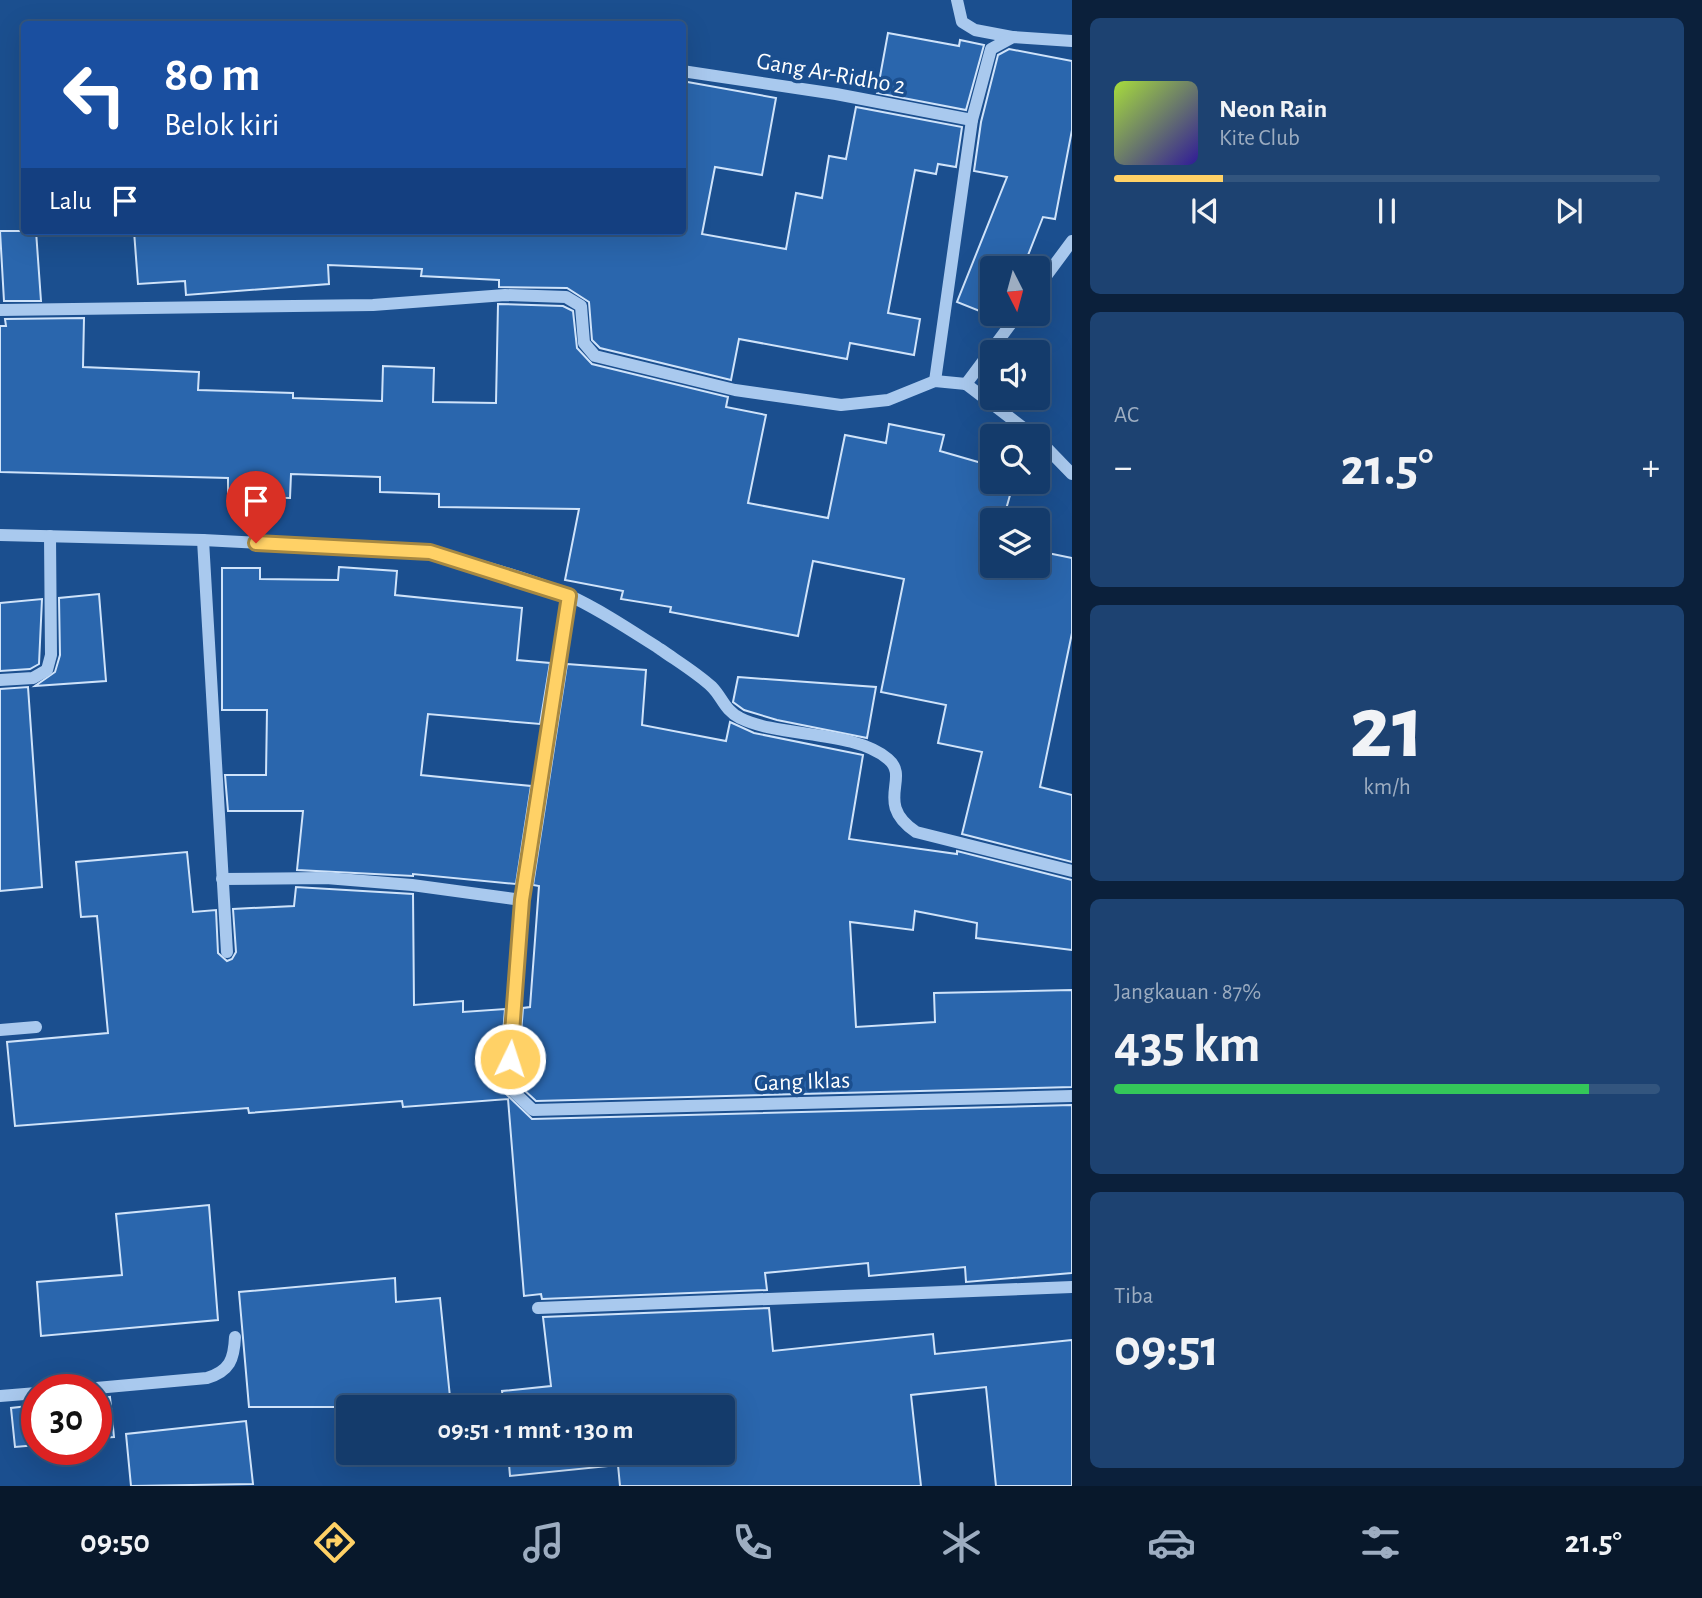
<!DOCTYPE html>
<html lang="id">
<meta charset="utf-8">
<style>
:root{--surface:#143b6b;--page:#1d4271;--text:#f1f3f6;--muted:#9dadc1;--line:#33557e;--accent:#ffd166}
body{margin:0;font-family:"Alegreya Sans",sans-serif;background:var(--page);color:var(--text);height:100vh;display:flex;flex-direction:column;font-size:26px;white-space:nowrap}
*{box-sizing:border-box;margin:0}
p{font-size:23px;color:var(--muted)}
.icon{flex:none;width:38px;height:38px;fill:none;stroke:currentColor;stroke-width:2;stroke-linecap:round;stroke-linejoin:round}
.map{position:relative;flex:1;overflow:hidden}
.panel{display:flex;flex-direction:column;gap:18px;padding:18px;background:#0b203b;width:630px}
.panel>*{flex:none}
.guide{position:absolute;left:21px;top:21px;width:665px;height:214px;border-radius:7px;box-shadow:0 7px 28px #0002,0 0 0 2px var(--line);background:#1a4fa0;color:#fff;overflow:hidden}
.needle{width:46px;rotate:174deg}
.controls{position:absolute;left:980px;top:256px;display:grid;gap:14px}
.controls a{display:grid;place-items:center;width:70px;height:70px;border-radius:7px;background:var(--surface);box-shadow:0 7px 28px #0002,0 0 0 2px var(--line);font-size:35px}
.speed{position:absolute;left:21px;top:1374px;display:flex;gap:14px;font-size:35px;font-weight:700;text-align:center}
.speed>*{display:grid;place-content:center;width:91px;height:91px;border-radius:50%;background:var(--surface);box-shadow:0 7px 28px #0002,0 0 0 2px var(--line);line-height:1}
.speed .limit{border:10px solid #d22;background:#fff;color:#111}
.pin{position:absolute;display:grid;place-items:center;width:60px;height:60px;color:#fff;margin:-72px -30px;border-radius:50% 50% 50% 0;rotate:-45deg;box-shadow:0 0 7px #0007}
.pin .icon{rotate:45deg}
.me{position:absolute;width:77px;margin:-38px;rotate:4deg;stroke-linejoin:round;filter:drop-shadow(0 0 5px #0008)}
.turn{display:flex;align-items:center;gap:24px;height:147px;padding:0 28px;font-size:32px}
.turn .icon{width:91px;height:91px;stroke-width:2.5}
.turn b{display:block;font-size:49px;line-height:60px}
.then{display:flex;align-items:center;height:66px;padding:0 28px;background:#0003;gap:14px;font-size:26px}
.big{font-size:52px;font-weight:700;line-height:1.1}
.panel .tile{flex:1;display:flex;flex-direction:column;justify-content:center;gap:10px;min-width:0;padding:0 24px;border-radius:10px;background:var(--page)}
.panel .dial{align-items:center;gap:0}
.dial b{font-size:91px;line-height:1}
.song{display:flex;align-items:center;gap:21px}
.cover{width:84px;height:84px;border-radius:10px;background:linear-gradient(135deg,hsl(80 70% 55%),hsl(250 70% 35%))}
.played{height:7px;border-radius:4px;background:linear-gradient(90deg,var(--accent) 20%,var(--line) 20%)}
.keys{display:flex;justify-content:space-around;direction:ltr}
.heat{display:flex;justify-content:space-between;align-items:center;font-size:38px;direction:ltr}
.charge{height:10px;border-radius:5px;background:linear-gradient(90deg,#34c759 87%,var(--line) 0)}
.trip{position:absolute;left:336px;top:1395px;width:399px;height:70px;border-radius:7px;background:var(--surface);box-shadow:0 7px 28px #0002,0 0 0 2px var(--line);font-weight:700;line-height:70px;text-align:center}
.dock{display:flex;height:112px;justify-content:space-around;align-items:center;background:#08182b;color:var(--muted)}
.dock .icon{width:49px;height:49px}
.dock .current{color:var(--accent)}
.dock b{font-size:32px;color:var(--text)}
main{display:flex;flex:1;min-height:0}
.map>svg:first-child{display:block}
</style>
<main>
<div class="map">
<svg width="1072" height="1486" viewBox="0 0 1072 1486">
<rect width="100%" height="100%" fill="#1b4f8f"/>
<!-- building -->
<g fill="#2a66ad" stroke="#cfe3fa" stroke-width="2">
<path d="M888,33L959,46L960,40L984,45L966,110L877,93Z"/>
<path d="M1009,49L1072,61V130L1055,219L1043,217L1023,268H992V313H1005L1002,320L957,302L1007,177L974,171L981,122L998,55Z"/>
<path d="M682,81L776,98L762,175L715,167L702,234L786,249L796,193L822,198L829,156L846,159L856,107L962,127L956,167L938,164L936,174L915,170L888,313L920,319L914,355L850,343L847,359L739,339L731,380L600,348L592,340L589,302L567,288L499,287V280L421,276L422,269L328,265L329,284L186,295L185,281L138,284L134,231H682Z"/>
<path d="M0,231H36L41,301H4Z"/>
<path d="M498,304L563,306L573,311L577,348L592,364L728,397L726,407L766,415L748,503L828,518L845,435L886,443L889,424L944,435L940,451L992,466V481H1014L1003,520H992V565H1038V551L1072,558V633L1040,787L1072,795V862L962,834L982,752L938,743L946,705L881,692L904,579L813,561L798,636L670,612L671,607L621,599L623,591L565,580L579,509L439,507V494L380,492V477L291,474L290,498L228,497V478L0,472V326H6L5,319L84,318L83,367L199,372L198,390L293,393V398L382,401L383,366L434,368L433,402L496,403Z"/>
<path d="M339,567L397,571L395,595L522,608L517,660L550,663L540,724L428,714L421,775L531,786L516,884L413,874V876L297,870L303,811H228L225,775H266L267,710H222V568H260V579L338,580Z"/>
<path d="M99,594L106,681L35,686L55,672L60,655L59,598Z"/>
<path d="M42,599L39,664L30,669L0,671V603Z"/>
<path d="M567,664L646,670L642,725L726,741L730,722L754,733L863,755L849,839L957,854V851L1072,880V950L976,938L977,923L915,911L913,930L850,922L856,1027L935,1022L934,993L1072,990V1087L536,1101L522,1088L519,1059L523,1008L530,1007L539,886L533,885Z"/>
<path d="M738,677L876,687L867,738L777,720L744,710L733,702Z"/>
<path d="M28,687L42,887L0,891V689Z"/>
<path d="M187,852L193,912L216,910L218,953L227,961L232,959L236,952L233,909L294,906L296,887L413,894L414,1005L463,1001V1012L505,1009L501,1059L505,1093L532,1119L1072,1105V1273L966,1282L965,1267L869,1276L868,1263L765,1273L767,1290L542,1299L541,1294L524,1296L508,1099L403,1107L402,1101L249,1113L248,1108L15,1126L7,1042L108,1033L97,916L81,917L76,862Z"/>
<path d="M209,1205L218,1320L41,1336L37,1282L122,1275L116,1214Z"/>
<path d="M395,1278L396,1302L440,1298L451,1407H249L239,1292Z"/>
<path d="M769,1308L773,1351L933,1334L935,1354L1072,1340V1486H996L986,1387L911,1395L921,1486H620L618,1465L510,1476L508,1452H723V1407H504L502,1391L551,1386L543,1317Z"/>
<path d="M110,1397L114,1437L96,1438V1399Z"/>
<path d="M37,1405V1445L15,1447L11,1408Z"/>
<path d="M246,1421L253,1484L131,1486L126,1434Z"/>
<path d="M361,1452H400V1457L361,1461Z"/>
</g>
<g fill="none" stroke-linecap="round" stroke-linejoin="round">
<!-- minor -->
<g stroke="#a9c9ee" stroke-width="12">
<path d="M957,0L962,22L975,30L1012,37"/>
<path d="M682,71L836,94L972,120"/>
<path d="M1038,287L1072,241"/>
<path d="M0,310L373,305L505,295L566,297L581,306L584,343L595,356L735,390L841,405L888,400L935,381L966,384"/>
<path d="M935,381L972,120L991,49L1013,37L1072,41"/>
<path d="M966,384L1019,313"/>
<path d="M966,384L1034,436"/>
<path d="M1038,439L1072,474"/>
<path d="M0,535L203,540L430,552C476,564 525,577 568,595C599,609 632,631 660,649C677,661 697,673 712,687C722,697 725,711 740,718C780,738 854,730 888,759C911,778 873,803 916,832L1072,871"/>
<path d="M203,540L227,952"/>
<path d="M569,595L522,900L510,1059L514,1092L533,1110L1072,1096"/>
<path d="M0,680L33,678L47,670L51,655L50,536"/>
<path d="M222,879L326,878L412,885L522,900"/>
<path d="M0,1030L36,1027"/>
<path d="M538,1308L1072,1287"/>
<path d="M74,1390L207,1378C230,1371 234,1359 235,1337"/>
<path d="M0,1396L37,1393"/>
</g>
</g>
<g fill="none" stroke-linecap="round" stroke-linejoin="round">
<!-- route casing -->
<g stroke="#a68842" stroke-width="18">
<path id="route" d="M256,543L430,552L569,596L522,900L510,1059"/>
</g>
<!-- route -->
<use href="#route" stroke="#ffd166" stroke-width="12"/>
</g>
<g text-anchor="middle" dominant-baseline="central" stroke-width="7" stroke-linejoin="round" paint-order="stroke">
<!-- street labels -->
<g font-size="24" fill="#fff" stroke="#1b4f8f">
<text transform="translate(831 74) rotate(10)">Gang Ar-Ridho 2</text>
<text transform="translate(802 1082) rotate(-2)">Gang Iklas</text>
</g>
</g>
</svg>
<div class="controls">
<a><svg class="needle" viewBox="-14 -14 28 28"><path d="M0-13l5 13h-10z" fill="#e53935"/><path d="M0 13l5-13h-10z" fill="#9dadc1"/></svg></a>
<a><svg class="icon" aria-label="sound" viewBox="0 0 24 24"><path d="M4 9h4l5-4v14l-5-4H4zM17 9q2 3 0 6"/></svg></a>
<a><svg class="icon" aria-label="search" viewBox="0 0 24 24"><circle cx="10" cy="10" r="6"/><path d="M15 15l6 6"/></svg></a>
<a><svg class="icon" aria-label="layers" viewBox="0 0 24 24"><path d="M12 4l9 5-9 5-9-5zM3 14l9 5 9-5"/></svg></a>
</div>
<div class="speed"><div class="limit">30</div></div>
<div class="pin" style="left:256px;top:543px;background:#d93025"><svg class="icon" aria-label="arrive" viewBox="0 0 24 24"><path d="M6 21V4h12l-3 4 3 4H6"/></svg></div>
<svg class="me" style="left:510px;top:1059px" viewBox="-20 -20 40 40"><circle r="17" fill="#ffd166" stroke="#fff" stroke-width="3"/><path d="M0-11L8 9 0 5-8 9z" fill="#fff"/></svg>
<div class="trip">09:51 · 1 mnt · 130 m</div>
<div class="guide">
<div class="turn"><svg class="icon" aria-label="left" viewBox="0 0 24 24"><path d="M17 20v-9H6M10 6l-5 5 5 5"/></svg><div><b>80 m</b>Belok kiri</div></div>
<div class="then">Lalu<svg class="icon" aria-label="arrive" viewBox="0 0 24 24"><path d="M6 21V4h12l-3 4 3 4H6"/></svg></div>
</div>
</div>
<section class="panel">
<div class="tile">
<div class="song"><i class="cover"></i><div><b>Neon Rain</b><p>Kite Club</p></div></div>
<div class="played"></div>
<div class="keys"><svg class="icon" aria-label="previous" viewBox="0 0 24 24"><path d="M18 5L8 12l10 7zM5 5v14"/></svg><svg class="icon" aria-label="pause" viewBox="0 0 24 24"><path d="M8 5v14M16 5v14"/></svg><svg class="icon" aria-label="next" viewBox="0 0 24 24"><path d="M6 5l10 7-10 7zM19 5v14"/></svg></div>
</div>
<div class="tile"><p>AC</p>
<div class="heat"><a>−</a><b class="big">21.5°</b><a>+</a></div>
</div>
<div class="tile dial"><b>21</b><p>km/h</p></div>
<div class="tile"><p>Jangkauan · 87%</p><b class="big">435 km</b><div class="charge"></div></div>
<div class="tile"><p>Tiba</p><b class="big">09:51</b></div>
</section>
</main>
<nav class="dock">
<b>09:50</b>
<svg class="icon current" aria-label="directions" viewBox="0 0 24 24"><path d="M12 3l9 9-9 9-9-9zM9 14v-3h6M13 9l2 2-2 2"/></svg>
<svg class="icon" aria-label="music" viewBox="0 0 24 24"><path d="M9 18V5l10-2v13"/><circle cx="6" cy="18" r="3"/><circle cx="16" cy="16" r="3"/></svg>
<svg class="icon" aria-label="phone" viewBox="0 0 24 24"><path d="M5 4h4l2 5-3 2q2 4 5 5l2-3 5 2v4C11 20 4 13 5 4z"/></svg>
<svg class="icon" aria-label="climate" viewBox="0 0 24 24"><path d="M12 3v18M4 7l16 10M4 17L20 7"/></svg>
<svg class="icon" aria-label="car" viewBox="0 0 24 24"><path d="M5 17H2v-5l4-1 3-4h7l3 4 3 1v5h-3M9 17h6M6 11h13"/><circle cx="7" cy="17" r="2"/><circle cx="17" cy="17" r="2"/></svg>
<svg class="icon" aria-label="filters" viewBox="0 0 24 24"><path d="M4 7h16M4 17h16"/><circle cx="9" cy="7" r="2"/><circle cx="15" cy="17" r="2"/></svg>
<b>21.5°</b>
</nav>
